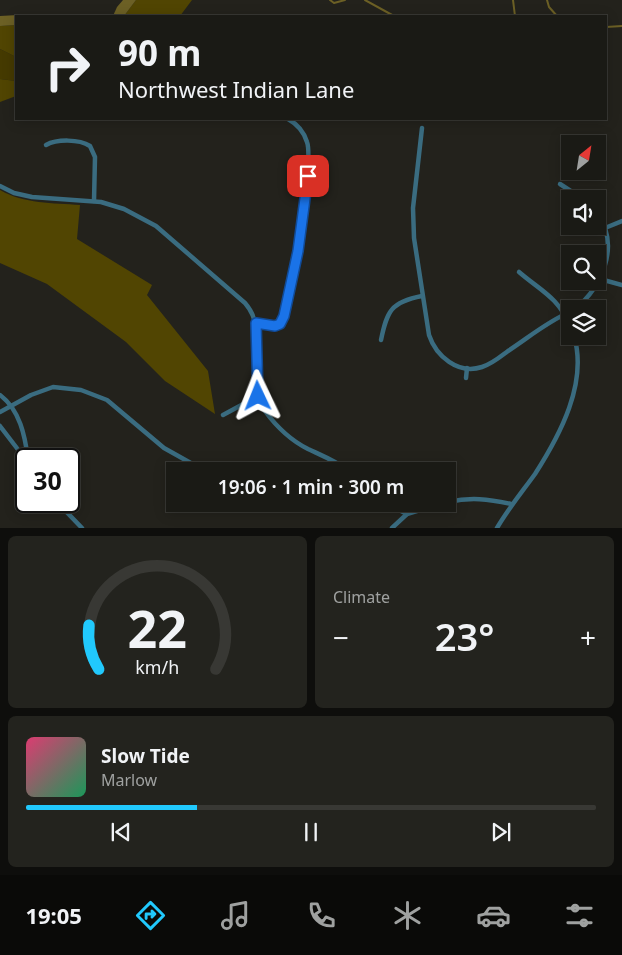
<!DOCTYPE html>
<meta charset="utf-8">
<style>
:root{--surface:#1a1a15;--page:#23231e;--text:#f1f3f6;--muted:#9fa1a0;--line:#383834;--accent:#21c9fd}
body{margin:0;font-family:"Noto Sans",sans-serif;background:var(--page);color:var(--text);height:100vh;display:flex;flex-direction:column;font-size:19px;white-space:nowrap}
*{box-sizing:border-box;margin:0}
p{font-size:16px;color:var(--muted)}
.icon{flex:none;width:28px;height:28px;fill:none;stroke:currentColor;stroke-width:2;stroke-linecap:round;stroke-linejoin:round}
.map{position:relative;height:528px;overflow:hidden}
.sheet{display:flex;flex-direction:column;gap:8px;padding:8px;background:#0e0e0c;flex:1}
.sheet>*{flex:none}
.hud{position:absolute;left:15px;top:15px;width:592px;height:105px;border-radius:0px;box-shadow:0 2px 12px #0003,0 0 0 1px var(--line);background:#1a1a15;color:var(--text);overflow:hidden}
.needle{width:32px;rotate:30deg}
.fabs{position:absolute;left:561px;top:135px;display:grid;gap:10px}
.fabs a{display:grid;place-items:center;width:45px;height:45px;border-radius:0px;background:var(--surface);box-shadow:0 2px 12px #0003,0 0 0 1px var(--line);font-size:25px}
.speed{position:absolute;left:15px;top:448px;display:flex;gap:10px;font-size:25px;font-weight:700;text-align:center}
.speed>*{display:grid;place-content:center;width:65px;height:65px;border-radius:50%;background:var(--surface);box-shadow:0 2px 12px #0003,0 0 0 1px var(--line);line-height:1}
.speed .limit{border:2px solid #111;border-radius:8px;background:#fff;color:#111}
.pin{position:absolute;display:grid;place-items:center;width:42px;height:42px;color:#fff;margin:-21px;border-radius:10px;box-shadow:0 2px 8px #0006}
.me{position:absolute;width:55px;margin:-28px;rotate:358deg;stroke-linejoin:round;filter:drop-shadow(0 0 4px #0008)}
.turn{display:flex;align-items:center;gap:18px;height:105px;padding:0 20px;font-size:22px}
.turn .icon{width:65px;height:65px;stroke-width:2.5}
.turn b{display:block;font-size:35px;line-height:42px}
.big{font-size:38px;font-weight:600;line-height:1.1}
.sheet .tile{flex:1;display:flex;flex-direction:column;justify-content:center;gap:8px;min-width:0;padding:0 18px;border-radius:8px;background:var(--page)}
.sheet .dial{align-items:center;gap:0}
.dial svg{height:130px;overflow:visible;fill:none;stroke:var(--line);stroke-width:7;stroke-linecap:round;text-anchor:middle}
.dial text{fill:var(--text);stroke:none}
.song{display:flex;align-items:center;gap:15px}
.cover{width:60px;height:60px;border-radius:8px;background:linear-gradient(135deg,hsl(340 70% 55%),hsl(150 70% 35%))}
.played{height:5px;border-radius:2px;background:linear-gradient(90deg,var(--accent) 30%,var(--line) 30%)}
.keys{display:flex;justify-content:space-around;direction:ltr}
.heat{display:flex;justify-content:space-between;align-items:center;font-size:28px;direction:ltr}
.sheet .tiles{flex:1;display:grid;gap:8px;grid-template-columns:1fr 1fr}
.tile:last-child{grid-column:span 2}
.trip{position:absolute;left:166px;top:462px;width:290px;height:50px;border-radius:0px;background:var(--surface);box-shadow:0 2px 12px #0003,0 0 0 1px var(--line);font-weight:600;line-height:50px;text-align:center}
.tabs{display:flex;height:80px;justify-content:space-around;align-items:center;background:#0a0a08;color:var(--muted)}
.tabs .icon{width:35px;height:35px}
.tabs .on{color:var(--accent)}
.tabs b{font-size:22px;color:var(--text)}
.map>svg:first-child{display:block}
</style>
<div class="map">
<svg width="622" height="528" viewBox="0 0 622 528">
<rect width="100%" height="100%" fill="#23221c"/>
<!-- green -->
<path fill="#453a00" d="M0,49L16,57V81L0,79Z"/>
<!-- forest -->
<g fill="#514502">
<path d="M136,0H192L180,16H124Z"/>
<path d="M16,25V57L0,49V26Z"/>
<path d="M0,79L16,81V96L0,102Z"/>
<path d="M0,190C24,204 53,203 80,205L77,239L152,285L147,295L208,371L215,414L165,381L126,342L47,284L0,263Z"/>
</g>
<!-- water -->
<g fill="#6c6025">
<path d="M123,0H136L124,16H113L117,7Z"/>
<path d="M18,15L48,16H16V25L0,26V16Z"/>
</g>
<g fill="none" stroke-linecap="round" stroke-linejoin="round">
<!-- stream -->
<g stroke="#6c6025" stroke-width="2">
<path d="M330,0L334,3L345,0"/>
<path d="M365,0L394,16"/>
<path d="M513,0L515,16"/>
<path d="M547,0L549,7L557,16"/>
<path d="M606,27L622,26"/>
</g>
<!-- minor -->
<g stroke="#3a6c80" stroke-width="4.5">
<path d="M422,128L413,208L414,238L429,335C436,356 458,375 482,367C492,364 500,357 508,351C528,338 548,321 570,312"/>
<path d="M46,145C57,139 79,139 90,146L95,157L94,201"/>
<path d="M560,184L583,199"/>
<path d="M0,186L14,193L32,197L101,202L124,209L156,226L245,303C272,334 244,379 265,411C276,426 292,441 308,449C323,456 336,461 349,471"/>
<path d="M605,228L622,221"/>
<path d="M519,272C541,291 558,297 570,326"/>
<path d="M600,279L622,285"/>
<path d="M575,309C602,287 620,246 598,215"/>
<path d="M257,323C262,324 274,327 279,324C293,316 314,160 307,142C304,132 297,124 288,119"/>
<path d="M381,340C387,311 391,302 422,296"/>
<path d="M466,378L467,368"/>
<path d="M0,395C20,410 25,436 28,459"/>
<path d="M0,412L31,395L53,387L81,390L107,400L164,448L205,471"/>
<path d="M223,415L258,396"/>
<path d="M0,426L26,460"/>
<path d="M56,501L82,528"/>
<path d="M448,502C471,497 488,499 511,504"/>
<path d="M387,504L407,514L440,504"/>
<path d="M392,528L407,514"/>
<path d="M497,528C508,509 522,492 535,474C560,435 588,383 574,336"/>
</g>
</g>
<g fill="none" stroke-linecap="round" stroke-linejoin="round">
<!-- route casing -->
<g stroke="#114b97" stroke-width="12">
<path id="route" d="M258,396L256,323L275,326L280,324L284,316L298,251L308,176"/>
</g>
<!-- route -->
<use href="#route" stroke="#1a73e8" stroke-width="9"/>
</g>
</svg>
<div class="fabs">
<a><svg class="needle" viewBox="-14 -14 28 28"><path d="M0-13l5 13h-10z" fill="#e53935"/><path d="M0 13l5-13h-10z" fill="#9fa1a0"/></svg></a>
<a><svg class="icon" aria-label="sound" viewBox="0 0 24 24"><path d="M4 9h4l5-4v14l-5-4H4zM17 9q2 3 0 6"/></svg></a>
<a><svg class="icon" aria-label="search" viewBox="0 0 24 24"><circle cx="10" cy="10" r="6"/><path d="M15 15l6 6"/></svg></a>
<a><svg class="icon" aria-label="layers" viewBox="0 0 24 24"><path d="M12 4l9 5-9 5-9-5zM3 14l9 5 9-5"/></svg></a>
</div>
<div class="speed"><div class="limit">30</div></div>
<div class="pin" style="left:308px;top:176px;background:#d93025"><svg class="icon" aria-label="arrive" viewBox="0 0 24 24"><path d="M6 21V4h12l-3 4 3 4H6"/></svg></div>
<svg class="me" style="left:258px;top:396px" viewBox="-20 -20 40 40"><path d="M0-17L14 15 0 8-14 15z" fill="#1a73e8" stroke="#fff" stroke-width="4"/></svg>
<div class="trip">19:06 · 1 min · 300 m</div>
<div class="hud">
<div class="turn"><svg class="icon" aria-label="right" viewBox="0 0 24 24"><path d="M7 20v-9h11M14 6l5 5-5 5"/></svg><div><b>90 m</b>Northwest Indian Lane</div></div>
</div>
</div>
<section class="sheet">
<div class="tiles">
<div class="tile dial"><svg viewBox="0 0 100 80">
<path d="M14 69A42 42 0 1 1 86 69"/>
<path d="M14 69A42 42 0 0 1 8 42" stroke="#21c9fd"/>
<text x="50" y="56" font-size="32" font-weight="700">22</text>
<text x="50" y="72" font-size="11">km/h</text>
</svg></div>
<div class="tile"><p>Climate</p>
<div class="heat"><a>−</a><b class="big">23°</b><a>+</a></div>
</div>
<div class="tile">
<div class="song"><i class="cover"></i><div><b>Slow Tide</b><p>Marlow</p></div></div>
<div class="played"></div>
<div class="keys"><svg class="icon" aria-label="previous" viewBox="0 0 24 24"><path d="M18 5L8 12l10 7zM5 5v14"/></svg><svg class="icon" aria-label="pause" viewBox="0 0 24 24"><path d="M8 5v14M16 5v14"/></svg><svg class="icon" aria-label="next" viewBox="0 0 24 24"><path d="M6 5l10 7-10 7zM19 5v14"/></svg></div>
</div>
</div>
</section>
<nav class="tabs">
<b>19:05</b>
<svg class="icon on" aria-label="directions" viewBox="0 0 24 24"><path d="M12 3l9 9-9 9-9-9zM9 14v-3h6M13 9l2 2-2 2"/></svg>
<svg class="icon" aria-label="music" viewBox="0 0 24 24"><path d="M9 18V5l10-2v13"/><circle cx="6" cy="18" r="3"/><circle cx="16" cy="16" r="3"/></svg>
<svg class="icon" aria-label="phone" viewBox="0 0 24 24"><path d="M5 4h4l2 5-3 2q2 4 5 5l2-3 5 2v4C11 20 4 13 5 4z"/></svg>
<svg class="icon" aria-label="climate" viewBox="0 0 24 24"><path d="M12 3v18M4 7l16 10M4 17L20 7"/></svg>
<svg class="icon" aria-label="car" viewBox="0 0 24 24"><path d="M5 17H2v-5l4-1 3-4h7l3 4 3 1v5h-3M9 17h6M6 11h13"/><circle cx="7" cy="17" r="2"/><circle cx="17" cy="17" r="2"/></svg>
<svg class="icon" aria-label="filters" viewBox="0 0 24 24"><path d="M4 7h16M4 17h16"/><circle cx="9" cy="7" r="2"/><circle cx="15" cy="17" r="2"/></svg>
</nav>
